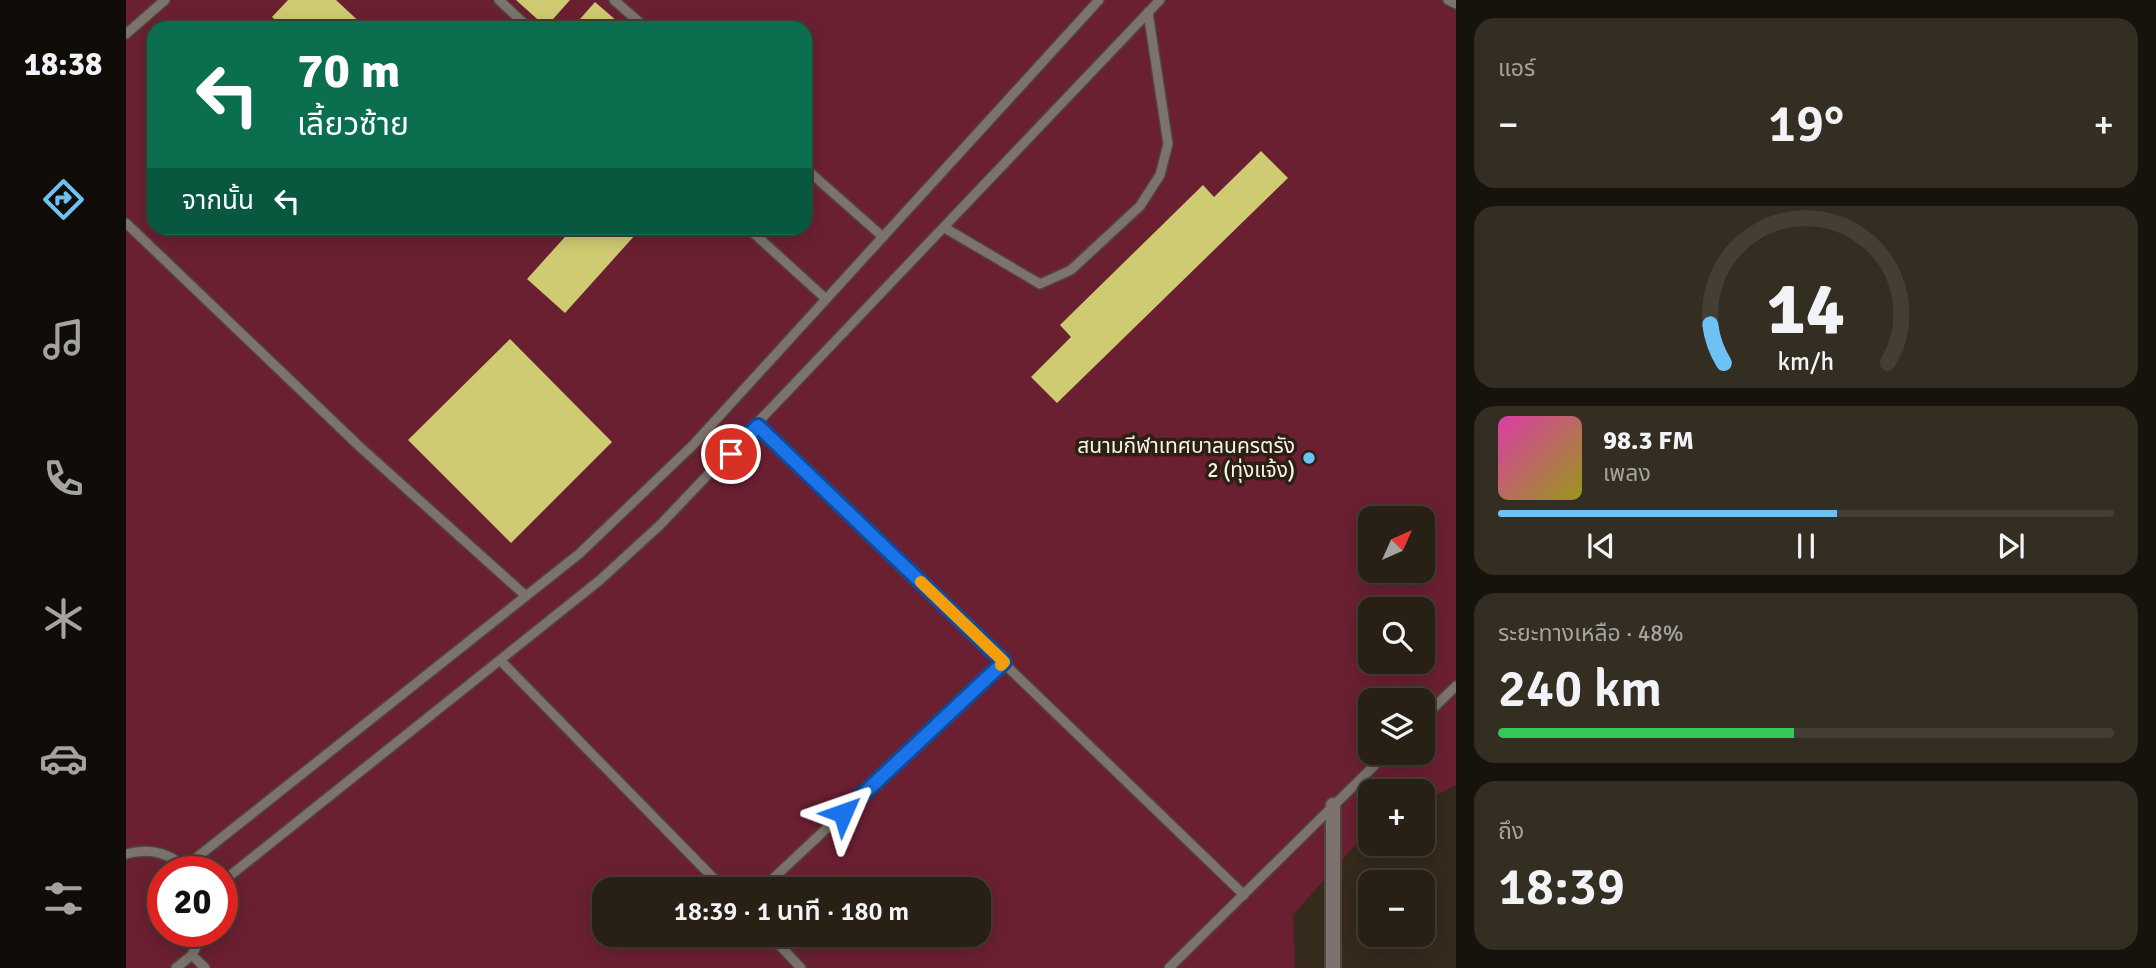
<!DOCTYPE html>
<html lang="th">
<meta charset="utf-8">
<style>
:root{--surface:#282015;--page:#342d22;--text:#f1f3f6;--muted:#a5a3a0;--line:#443e34;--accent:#6dc2f3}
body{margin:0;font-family:Signika,"Noto Sans Thai",sans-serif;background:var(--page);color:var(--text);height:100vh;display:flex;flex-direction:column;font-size:26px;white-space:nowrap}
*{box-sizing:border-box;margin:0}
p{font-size:23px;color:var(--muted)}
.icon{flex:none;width:38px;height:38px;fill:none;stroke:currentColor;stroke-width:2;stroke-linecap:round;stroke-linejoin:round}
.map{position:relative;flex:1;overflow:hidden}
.side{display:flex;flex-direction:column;gap:18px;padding:18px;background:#16120c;width:700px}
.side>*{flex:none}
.banner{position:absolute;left:21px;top:21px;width:665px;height:214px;border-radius:21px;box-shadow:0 4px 18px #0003,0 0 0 2px var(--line);background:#0b6e4f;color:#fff;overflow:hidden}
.needle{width:46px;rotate:45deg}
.fabs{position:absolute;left:1232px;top:506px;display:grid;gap:14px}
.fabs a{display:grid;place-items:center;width:77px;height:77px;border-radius:14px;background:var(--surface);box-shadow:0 4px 18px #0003,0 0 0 2px var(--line);font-size:35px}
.speed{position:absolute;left:21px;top:856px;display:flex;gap:14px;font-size:35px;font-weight:700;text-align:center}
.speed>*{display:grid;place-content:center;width:91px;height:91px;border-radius:50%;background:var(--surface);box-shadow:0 4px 18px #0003,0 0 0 2px var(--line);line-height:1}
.speed .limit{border:10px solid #d22;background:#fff;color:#111}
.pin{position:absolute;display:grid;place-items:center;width:60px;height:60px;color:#fff;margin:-30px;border:4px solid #fff;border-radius:50%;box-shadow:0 2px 7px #0007}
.me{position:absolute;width:77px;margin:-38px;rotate:47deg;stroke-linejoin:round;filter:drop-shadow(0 0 5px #0008)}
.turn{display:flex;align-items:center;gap:24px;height:147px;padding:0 35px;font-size:32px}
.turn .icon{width:91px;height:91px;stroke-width:2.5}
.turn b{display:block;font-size:49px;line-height:60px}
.then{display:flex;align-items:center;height:66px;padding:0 35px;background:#0003;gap:14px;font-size:26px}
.big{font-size:52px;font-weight:600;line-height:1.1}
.side .card{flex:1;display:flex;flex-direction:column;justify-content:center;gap:10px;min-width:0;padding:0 24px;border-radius:21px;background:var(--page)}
.side .dial{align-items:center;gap:0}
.dial svg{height:182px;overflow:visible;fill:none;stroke:var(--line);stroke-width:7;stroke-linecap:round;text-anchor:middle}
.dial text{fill:var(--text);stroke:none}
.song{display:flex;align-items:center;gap:21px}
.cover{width:84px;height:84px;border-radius:10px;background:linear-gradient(135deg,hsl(320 70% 55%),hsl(60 70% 35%))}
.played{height:7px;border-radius:4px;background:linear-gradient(90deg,var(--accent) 55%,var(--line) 55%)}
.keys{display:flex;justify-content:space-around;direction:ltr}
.heat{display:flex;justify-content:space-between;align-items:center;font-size:38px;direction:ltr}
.charge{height:10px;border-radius:5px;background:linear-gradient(90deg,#34c759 48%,var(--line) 0)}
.trip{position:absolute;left:466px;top:877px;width:399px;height:70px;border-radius:21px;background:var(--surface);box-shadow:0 4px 18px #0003,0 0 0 2px var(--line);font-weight:600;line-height:70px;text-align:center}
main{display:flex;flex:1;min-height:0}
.tab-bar{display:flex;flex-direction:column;width:126px;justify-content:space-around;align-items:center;background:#100d08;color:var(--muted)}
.tab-bar .icon{width:49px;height:49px}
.tab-bar .selected{color:var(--accent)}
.tab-bar b{font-size:32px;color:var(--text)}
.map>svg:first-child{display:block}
</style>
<main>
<nav class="tab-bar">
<b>18:38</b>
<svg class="icon selected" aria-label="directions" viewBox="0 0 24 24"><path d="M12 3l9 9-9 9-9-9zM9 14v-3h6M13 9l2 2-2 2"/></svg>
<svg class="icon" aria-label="music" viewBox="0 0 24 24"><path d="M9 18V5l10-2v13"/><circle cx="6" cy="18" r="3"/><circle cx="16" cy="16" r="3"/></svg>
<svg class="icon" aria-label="phone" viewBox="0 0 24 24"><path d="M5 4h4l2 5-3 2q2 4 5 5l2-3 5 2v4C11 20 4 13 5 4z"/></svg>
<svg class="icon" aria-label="climate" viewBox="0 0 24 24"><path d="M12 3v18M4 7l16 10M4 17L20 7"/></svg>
<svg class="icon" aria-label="car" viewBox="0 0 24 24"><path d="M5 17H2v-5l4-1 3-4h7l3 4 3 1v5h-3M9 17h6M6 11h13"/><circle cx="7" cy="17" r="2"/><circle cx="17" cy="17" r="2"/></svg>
<svg class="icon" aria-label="filters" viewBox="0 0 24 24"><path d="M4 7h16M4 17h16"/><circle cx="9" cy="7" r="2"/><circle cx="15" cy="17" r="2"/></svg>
</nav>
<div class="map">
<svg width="1330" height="968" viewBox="0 0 1330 968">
<rect width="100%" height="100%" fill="#352a1c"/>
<!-- green -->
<path fill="#6b2032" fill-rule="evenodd" d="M0,0H1330V785L1297,802V791H1244V828L1167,915L1169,968H0ZM28,28H679V228H28ZM1244,518H1297V570H1244ZM1244,609H1297V662H1244ZM1244,700H1297V752H1244ZM37,872H96V931H37ZM478,889H852V934H478Z"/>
<!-- building -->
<g fill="#cfcb72">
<path d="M162,0H210L240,28H158L146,17Z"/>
<path d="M390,0H444L420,27Z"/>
<path d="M469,2L499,28H446Z"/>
<path d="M1135,151L1162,178L931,403L905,377L945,337L934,325L1077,185L1088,197Z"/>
<path d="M447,228H502L510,234L439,313L401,279Z"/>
<path d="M384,339L486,442L385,543L282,440Z"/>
</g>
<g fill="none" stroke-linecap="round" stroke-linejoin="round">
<!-- service casing -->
<g stroke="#514639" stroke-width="12">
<g id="service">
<path d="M373,0L403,28"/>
<path d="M488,0L520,28"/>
<path d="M1322,0L1330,4"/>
<path d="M0,34L39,0"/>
<path d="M679,168L757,237"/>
<path d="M0,223L234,447L400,596"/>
<path d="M622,228L700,299"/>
<path d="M819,228L914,284L945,270L1014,206L1034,175L1042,144L1022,12"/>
<path d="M632,426L1118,895"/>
<path d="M374,660L598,889"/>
<path d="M1297,718L1330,686"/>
<path d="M0,854C26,847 46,854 65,872"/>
<path d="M60,866L453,554L567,445L973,0"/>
<path d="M96,882L474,580L534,525L1034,0"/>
<path d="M636,889L878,662"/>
<path d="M643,934L675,968"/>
<path d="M66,955L79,968"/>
<path d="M50,968L66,955L78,931"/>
<path d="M1043,968L1262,752"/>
</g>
</g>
<!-- minor casing -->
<g stroke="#514639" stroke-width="18">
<path id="minor" d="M1207,805V968"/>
</g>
<!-- service -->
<use href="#service" stroke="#7c736f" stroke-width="9"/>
<!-- minor -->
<use href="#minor" stroke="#7c736f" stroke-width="14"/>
</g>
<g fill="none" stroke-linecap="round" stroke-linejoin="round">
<!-- route casing -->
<g stroke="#114b97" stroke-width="18">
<path id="route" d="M605,454L632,426L878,662L717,813"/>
</g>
<!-- route -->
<use href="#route" stroke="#1a73e8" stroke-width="12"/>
<!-- slow -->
<path stroke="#f59e0b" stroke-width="12" d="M795,582L878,662L875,665"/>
</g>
<!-- markers -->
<circle fill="#6dc2f3" stroke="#2b2012" stroke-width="2.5" cx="1183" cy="458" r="7"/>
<g text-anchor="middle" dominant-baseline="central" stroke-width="7" stroke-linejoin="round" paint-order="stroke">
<!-- poi labels -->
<g font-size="21" fill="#faf3ea" stroke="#2b2012" text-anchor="end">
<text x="1169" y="446">สนามกีฬาเทศบาลนครตรัง<tspan x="1169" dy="24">2 (ทุ่งแจ้ง)</tspan></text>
</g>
</g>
</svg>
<div class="fabs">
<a><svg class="needle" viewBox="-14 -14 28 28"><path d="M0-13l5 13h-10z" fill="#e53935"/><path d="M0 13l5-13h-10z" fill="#a5a3a0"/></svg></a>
<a><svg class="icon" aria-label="search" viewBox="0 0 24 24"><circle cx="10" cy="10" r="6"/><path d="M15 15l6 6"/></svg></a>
<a><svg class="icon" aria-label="layers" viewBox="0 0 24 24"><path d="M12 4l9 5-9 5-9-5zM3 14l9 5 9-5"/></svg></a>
<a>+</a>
<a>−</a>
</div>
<div class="speed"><div class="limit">20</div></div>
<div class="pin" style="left:605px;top:454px;background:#d93025"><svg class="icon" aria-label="arrive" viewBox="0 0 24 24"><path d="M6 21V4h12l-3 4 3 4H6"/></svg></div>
<svg class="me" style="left:717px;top:813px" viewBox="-20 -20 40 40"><path d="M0-17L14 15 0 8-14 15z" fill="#1a73e8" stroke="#fff" stroke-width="4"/></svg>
<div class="trip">18:39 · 1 นาที · 180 m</div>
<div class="banner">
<div class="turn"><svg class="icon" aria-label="left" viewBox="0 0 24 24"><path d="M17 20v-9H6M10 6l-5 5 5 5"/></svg><div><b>70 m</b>เลี้ยวซ้าย</div></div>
<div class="then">จากนั้น<svg class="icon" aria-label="left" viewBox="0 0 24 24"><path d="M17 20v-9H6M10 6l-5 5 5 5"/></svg></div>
</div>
</div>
<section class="side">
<div class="card"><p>แอร์</p>
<div class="heat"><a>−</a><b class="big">19°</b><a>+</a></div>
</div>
<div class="card dial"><svg viewBox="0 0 100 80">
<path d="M14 69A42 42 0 1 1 86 69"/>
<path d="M14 69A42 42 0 0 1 8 52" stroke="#6dc2f3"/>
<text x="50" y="56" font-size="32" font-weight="700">14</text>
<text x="50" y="72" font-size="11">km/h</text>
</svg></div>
<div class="card">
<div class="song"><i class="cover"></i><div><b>98.3 FM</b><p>เพลง</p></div></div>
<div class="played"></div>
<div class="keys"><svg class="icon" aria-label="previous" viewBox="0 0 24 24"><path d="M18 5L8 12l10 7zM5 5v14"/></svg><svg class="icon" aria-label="pause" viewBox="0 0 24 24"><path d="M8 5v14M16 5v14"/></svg><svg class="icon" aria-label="next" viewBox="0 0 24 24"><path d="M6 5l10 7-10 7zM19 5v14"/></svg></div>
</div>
<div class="card"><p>ระยะทางเหลือ · 48%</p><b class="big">240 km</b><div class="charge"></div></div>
<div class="card"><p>ถึง</p><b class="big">18:39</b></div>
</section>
</main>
